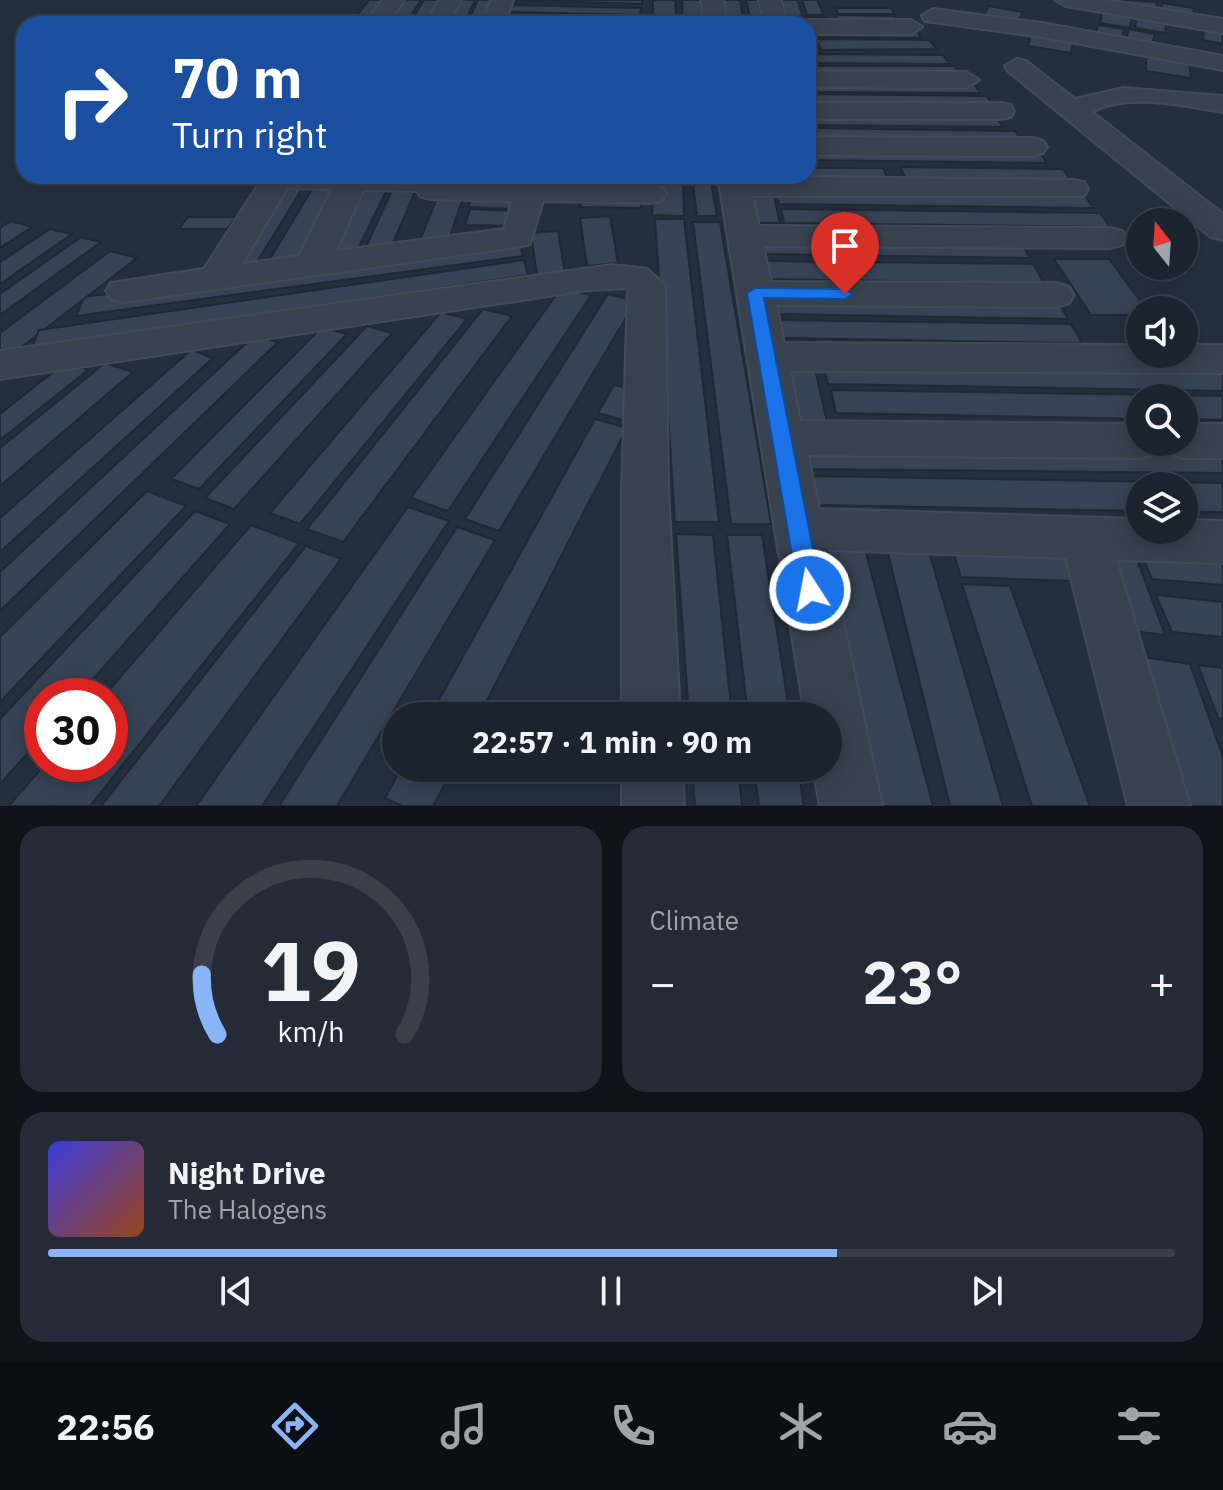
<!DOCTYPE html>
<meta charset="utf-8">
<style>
:root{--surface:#1b232e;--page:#242b36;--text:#f1f3f6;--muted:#a0a4aa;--line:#39404a;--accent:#8ab4f8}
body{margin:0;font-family:"IBM Plex Sans",sans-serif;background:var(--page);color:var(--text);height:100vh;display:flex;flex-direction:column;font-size:30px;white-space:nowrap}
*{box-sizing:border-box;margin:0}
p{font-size:26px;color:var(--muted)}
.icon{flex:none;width:44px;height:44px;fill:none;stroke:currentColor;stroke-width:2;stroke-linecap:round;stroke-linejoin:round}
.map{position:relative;height:806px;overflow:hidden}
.panel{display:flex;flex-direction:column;gap:20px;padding:20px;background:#0f1319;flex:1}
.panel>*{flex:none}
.hud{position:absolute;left:16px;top:16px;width:800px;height:168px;border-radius:24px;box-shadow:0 4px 20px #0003,0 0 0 2px var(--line);background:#1a4fa0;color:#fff;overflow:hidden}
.needle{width:52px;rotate:343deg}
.controls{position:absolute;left:1126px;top:208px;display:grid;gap:16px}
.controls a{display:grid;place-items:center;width:72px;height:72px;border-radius:50%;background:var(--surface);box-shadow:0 4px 20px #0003,0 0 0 2px var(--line);font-size:40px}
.speed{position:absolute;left:24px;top:678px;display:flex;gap:16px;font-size:40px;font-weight:700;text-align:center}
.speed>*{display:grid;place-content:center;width:104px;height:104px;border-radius:50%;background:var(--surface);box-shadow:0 4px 20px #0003,0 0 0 2px var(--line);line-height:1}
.speed .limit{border:12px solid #d22;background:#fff;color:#111}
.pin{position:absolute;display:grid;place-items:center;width:68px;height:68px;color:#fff;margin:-82px -34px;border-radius:50% 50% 50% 0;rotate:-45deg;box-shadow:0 0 8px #0007}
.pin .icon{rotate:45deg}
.me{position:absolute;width:88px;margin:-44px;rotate:349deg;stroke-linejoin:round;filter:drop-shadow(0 0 6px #0008)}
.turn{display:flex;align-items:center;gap:28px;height:168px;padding:0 24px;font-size:36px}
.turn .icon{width:104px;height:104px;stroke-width:2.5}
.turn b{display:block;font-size:56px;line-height:68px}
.big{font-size:60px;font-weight:800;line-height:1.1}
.panel .card{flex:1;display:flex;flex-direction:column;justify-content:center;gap:12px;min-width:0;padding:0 28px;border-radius:24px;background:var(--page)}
.panel .dial{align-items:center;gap:0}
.dial svg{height:208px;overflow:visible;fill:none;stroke:var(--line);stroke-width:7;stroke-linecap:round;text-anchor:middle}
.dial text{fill:var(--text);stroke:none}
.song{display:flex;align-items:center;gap:24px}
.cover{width:96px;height:96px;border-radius:12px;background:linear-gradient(135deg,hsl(240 70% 55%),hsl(20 70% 35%))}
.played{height:8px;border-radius:4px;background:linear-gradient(90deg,var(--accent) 70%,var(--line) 70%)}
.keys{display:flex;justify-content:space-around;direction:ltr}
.heat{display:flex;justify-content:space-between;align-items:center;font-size:44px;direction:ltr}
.panel .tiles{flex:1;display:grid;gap:20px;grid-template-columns:1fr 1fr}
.card:last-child{grid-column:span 2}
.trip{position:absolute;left:382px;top:702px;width:460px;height:80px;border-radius:40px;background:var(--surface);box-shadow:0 4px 20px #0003,0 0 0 2px var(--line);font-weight:800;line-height:80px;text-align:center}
.tab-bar{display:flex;height:128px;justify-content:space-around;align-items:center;background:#0b0e12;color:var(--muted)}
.tab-bar .icon{width:56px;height:56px}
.tab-bar .current{color:var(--accent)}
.tab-bar b{font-size:36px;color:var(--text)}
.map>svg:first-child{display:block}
</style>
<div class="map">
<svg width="1223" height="806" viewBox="0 0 1223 806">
<rect width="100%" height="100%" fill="#242f3e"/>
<!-- building -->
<g fill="#364354" stroke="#1f2835" stroke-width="2">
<path d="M369,0H386L371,21H353Z"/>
<path d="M398,0H421L405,24H381Z"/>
<path d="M424,0H446L432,24H409Z"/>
<path d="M456,0H475L464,24H444Z"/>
<path d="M478,0H499L489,24H467Z"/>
<path d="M514,0H642V4Z"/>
<path d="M653,0H675L677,24H653Z"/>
<path d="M682,0H701L703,24H683Z"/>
<path d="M720,0H740L744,22H723Z"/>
<path d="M746,0H763L769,22H751Z"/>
<path d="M778,0H797L803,16L783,15Z"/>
<path d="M802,0H817L824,15H807Z"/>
<path d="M1127,0L1157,2L1155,13L1125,9Z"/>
<path d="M1163,3L1194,8L1192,20L1159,14Z"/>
<path d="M511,5L641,8L640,15L508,12Z"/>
<path d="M989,6L1023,12L1019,20L984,15Z"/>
<path d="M835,8H891L895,14H838Z"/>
<path d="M1103,11L1132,15L1130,28L1100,23Z"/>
<path d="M507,15L642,17V24H503Z"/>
<path d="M836,15L895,16L899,24L839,23Z"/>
<path d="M776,17H826L829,23H779Z"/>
<path d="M1137,17L1166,22L1165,33L1135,28Z"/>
<path d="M1098,25L1124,29L1121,43L1094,38Z"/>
<path d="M1204,28L1223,31V44L1203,40Z"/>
<path d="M808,29L917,30L921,38L808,37Z"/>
<path d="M1129,29L1155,34L1151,48L1125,43Z"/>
<path d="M1031,36L1073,43L1071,53L1028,46Z"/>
<path d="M816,39L929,40L937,49L821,50Z"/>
<path d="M808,54L943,55L950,64L808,63Z"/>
<path d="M1146,57L1189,64L1191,78L1146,71Z"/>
<path d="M808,66H954L960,74L808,73Z"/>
<path d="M808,82L973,83L980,93L808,92Z"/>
<path d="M808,94L987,96L994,107L808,104Z"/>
<path d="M808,114L995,116L1003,127L808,125Z"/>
<path d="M808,128L1015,131L1023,142L808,139Z"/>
<path d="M808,149L1039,152L1047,163L808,160Z"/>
<path d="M900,167L1063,169L1072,182L906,179Z"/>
<path d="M808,168H883L888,179L776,178L808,176Z"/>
<path d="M479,176H642L641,187L477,182Z"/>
<path d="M654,176H683L684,216L652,215Z"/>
<path d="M692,176H710L717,216H697Z"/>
<path d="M283,181H307L255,265L228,264Z"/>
<path d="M317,181L342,182L298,260L270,259Z"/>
<path d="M358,182L390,183L357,251L322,250Z"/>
<path d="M394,186L417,187L391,248L366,247Z"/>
<path d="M748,188H772L780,223H754Z"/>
<path d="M776,190L1083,194L1094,208L779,204Z"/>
<path d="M440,191L465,192L449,239L421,238Z"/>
<path d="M473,192L520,193L516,209L468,207Z"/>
<path d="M582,194L641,196V208L580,207Z"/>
<path d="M470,209L515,211L511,226L465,225Z"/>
<path d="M781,209L1100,213L1110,227L784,223Z"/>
<path d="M610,216L618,263L587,266L580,218Z"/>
<path d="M188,217H236L227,229H179Z"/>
<path d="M655,219H684L719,522H675Z"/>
<path d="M11,221L32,227L0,248V228Z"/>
<path d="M693,222H720L771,524H731Z"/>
<path d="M50,229L72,234L0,284V262Z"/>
<path d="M558,231L565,274L537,276L531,233Z"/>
<path d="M81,237L101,242L0,315V294Z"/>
<path d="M755,238L1020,241L1030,258L758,254Z"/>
<path d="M519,239L523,256L76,316L84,297Z"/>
<path d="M110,251L137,258L6,359L0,357V333Z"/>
<path d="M1054,259H1109L1147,310H1140V315H1091Z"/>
<path d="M524,260L528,275L32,348L39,330Z"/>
<path d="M759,261L1033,264L1044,283L762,279Z"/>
<path d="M561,288L591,295L448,511L411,498Z"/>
<path d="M608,294L636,301L499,531L465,519Z"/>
<path d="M772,294L1056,298L1068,319L776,314Z"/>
<path d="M483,309L512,316L343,542L307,529Z"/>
<path d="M441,312L467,319L300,524L270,513Z"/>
<path d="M774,320L1071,324L1082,343L777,338Z"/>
<path d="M367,326L392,333L234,509L205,498Z"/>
<path d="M322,327L347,334L199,489L171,479Z"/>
<path d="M255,335L278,342L0,611V572Z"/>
<path d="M191,350L213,358L0,552V518Z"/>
<path d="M776,360L813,361L828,426H788Z"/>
<path d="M822,361L1223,367V391L828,384Z"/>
<path d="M66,362L88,370L0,440V414Z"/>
<path d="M105,363L133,372L0,486V448Z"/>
<path d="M614,385L641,392L626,421L598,413Z"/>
<path d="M831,390L1223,396V420L1184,419V398H1140V419L836,413Z"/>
<path d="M595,419L627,428L479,716H430Z"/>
<path d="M801,443L1223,447V473L806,469Z"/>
<path d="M811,476L1223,483V512H1184V486H1140V511L816,505Z"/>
<path d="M147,491L186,506L0,702V637Z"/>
<path d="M408,507L449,521L262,806H196Z"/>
<path d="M195,511L230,524L78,696H42V737L0,784V719Z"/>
<path d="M251,525L299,543L90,806H9L45,764H110V696H104Z"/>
<path d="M457,527L495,540L337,806H279Z"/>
<path d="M676,534L713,535L732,716H689Z"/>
<path d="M813,534H861L933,806H871Z"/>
<path d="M727,535H762L790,716H748Z"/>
<path d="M884,537L925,538L1003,806H950Z"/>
<path d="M950,541L1061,545L1076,581L961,577Z"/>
<path d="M1093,541L1132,546L1165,635L1123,630Z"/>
<path d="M1136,543L1223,550V585L1152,579Z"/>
<path d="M306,546L341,559L159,806H101Z"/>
<path d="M962,584L1010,586L1090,806H1032Z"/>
<path d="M1156,595L1223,602V637L1172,632Z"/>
<path d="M1124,654L1190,664L1223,757V806H1169Z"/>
<path d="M1198,665L1223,668V719L1218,718Z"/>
<path d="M401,768H453L433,806H402L385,798Z"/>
<path d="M692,768H738L742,806H695Z"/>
<path d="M754,768H798L804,806H759Z"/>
</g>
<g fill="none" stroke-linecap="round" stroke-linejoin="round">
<!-- street casing -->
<g stroke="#414a57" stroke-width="4">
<g id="street">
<path d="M382,0H404L388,24H366Z"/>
<path d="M439,0H461L448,24H426Z"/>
<path d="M491,0H513L505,24H483Z"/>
<path d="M701,0H723L727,24H705Z"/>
<path d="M759,0H781L787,24H765Z"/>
<path d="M1055,0H1105L1223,19V33L1066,6Z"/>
<path d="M933,9L1042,23L1223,56V70L1042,37L925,21L922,16Z"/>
<path d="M808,20H911L922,27L911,34H808V24H799Z"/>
<path d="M1017,59L1026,61L1075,99L1124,88L1223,96V112C1185,106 1127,92 1092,112L1223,214V240L1211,237L1008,71L1005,66Z"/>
<path d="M808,71L966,72L979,80L966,88L808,87Z"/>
<path d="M808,103H1001L1011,105L1014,111L1011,117L1001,119H808Z"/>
<path d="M808,137L1033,138L1043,141L1047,147L1043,153L1033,156L808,155Z"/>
<path d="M264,176H446L450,181L650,185L661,187L666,194L661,201L650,203L543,201L530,244L518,247L124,302L111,299L106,291L111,283L204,269ZM287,188L332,189L299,256L242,264ZM363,190L417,191L421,197L432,199L512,201L504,229L336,251Z"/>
<path d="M718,176L1073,180L1084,182L1088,189L1084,196H752L759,226L1110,228L1122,231L1127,238L1122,245L1110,248L763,246L771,282L1056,283L1069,287L1074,295L1069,303L1056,307L776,305L784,343L1140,345V354H1184V345H1223V373L790,371L800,421L1140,424V442H1161L1156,453L1140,458L808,455L819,509L1140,519V530H1184V520L1223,521V563L1116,560L1190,806H1128L1066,558L828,550L882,806H820L813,768H828V716H805Z"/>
<path d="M612,265L647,269L665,285L668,489L680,716H622V489L628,288L588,290L0,379V351Z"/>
<path d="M1184,424H1223V458H1184L1168,453L1163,442H1184Z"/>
<path d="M622,768H682L684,806H622Z"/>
</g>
</g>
<!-- street -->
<use href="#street" fill="#38414e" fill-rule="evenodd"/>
</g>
<!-- route -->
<path fill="#1a73e8" stroke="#114b97" stroke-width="2" d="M755,288L845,289L853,294L845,299L764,298L821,590L818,598L810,600L802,598L798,590L747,293Z"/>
</svg>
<div class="controls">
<a><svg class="needle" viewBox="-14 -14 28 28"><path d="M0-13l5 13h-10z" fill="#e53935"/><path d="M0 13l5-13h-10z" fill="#a0a4aa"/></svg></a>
<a><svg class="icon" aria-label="sound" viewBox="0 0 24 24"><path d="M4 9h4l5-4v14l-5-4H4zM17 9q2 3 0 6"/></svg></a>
<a><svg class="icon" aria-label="search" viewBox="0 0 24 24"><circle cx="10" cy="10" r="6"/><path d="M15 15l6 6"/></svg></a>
<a><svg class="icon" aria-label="layers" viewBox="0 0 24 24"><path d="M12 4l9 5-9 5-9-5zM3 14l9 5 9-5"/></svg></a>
</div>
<div class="speed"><div class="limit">30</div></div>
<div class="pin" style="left:845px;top:294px;background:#d93025"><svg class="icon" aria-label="arrive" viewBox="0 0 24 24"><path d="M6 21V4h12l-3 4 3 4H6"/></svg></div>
<svg class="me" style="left:810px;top:590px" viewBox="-20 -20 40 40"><circle r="17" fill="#1a73e8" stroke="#fff" stroke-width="3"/><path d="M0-11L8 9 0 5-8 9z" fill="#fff"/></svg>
<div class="trip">22:57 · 1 min · 90 m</div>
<div class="hud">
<div class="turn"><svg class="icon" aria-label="right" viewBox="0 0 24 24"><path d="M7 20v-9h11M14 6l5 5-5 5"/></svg><div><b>70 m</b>Turn right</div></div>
</div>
</div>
<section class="panel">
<div class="tiles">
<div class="card dial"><svg viewBox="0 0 100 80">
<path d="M14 69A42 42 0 1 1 86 69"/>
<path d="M14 69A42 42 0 0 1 8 46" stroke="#8ab4f8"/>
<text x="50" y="56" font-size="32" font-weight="700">19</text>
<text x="50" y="72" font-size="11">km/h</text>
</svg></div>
<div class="card"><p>Climate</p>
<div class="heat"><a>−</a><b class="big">23°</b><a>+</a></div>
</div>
<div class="card">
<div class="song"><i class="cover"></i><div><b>Night Drive</b><p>The Halogens</p></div></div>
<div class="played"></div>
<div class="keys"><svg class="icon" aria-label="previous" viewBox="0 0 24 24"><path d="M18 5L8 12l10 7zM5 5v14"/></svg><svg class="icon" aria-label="pause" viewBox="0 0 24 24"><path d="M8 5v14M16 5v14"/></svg><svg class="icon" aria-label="next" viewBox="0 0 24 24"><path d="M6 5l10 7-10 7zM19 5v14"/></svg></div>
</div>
</div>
</section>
<nav class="tab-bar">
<b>22:56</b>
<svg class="icon current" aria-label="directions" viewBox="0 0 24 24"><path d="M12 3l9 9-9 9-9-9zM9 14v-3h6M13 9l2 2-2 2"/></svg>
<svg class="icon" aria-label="music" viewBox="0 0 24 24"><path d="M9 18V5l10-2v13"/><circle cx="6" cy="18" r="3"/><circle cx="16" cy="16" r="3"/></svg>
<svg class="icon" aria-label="phone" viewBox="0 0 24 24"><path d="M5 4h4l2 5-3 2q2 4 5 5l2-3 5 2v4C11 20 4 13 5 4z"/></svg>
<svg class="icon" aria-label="climate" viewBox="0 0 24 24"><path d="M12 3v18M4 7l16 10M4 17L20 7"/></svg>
<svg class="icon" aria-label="car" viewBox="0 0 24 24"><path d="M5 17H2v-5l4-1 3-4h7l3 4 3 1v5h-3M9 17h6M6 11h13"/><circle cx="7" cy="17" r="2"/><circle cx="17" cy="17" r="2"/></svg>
<svg class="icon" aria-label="filters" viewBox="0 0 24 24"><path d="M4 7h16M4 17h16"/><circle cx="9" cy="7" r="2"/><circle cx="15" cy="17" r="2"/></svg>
</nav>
